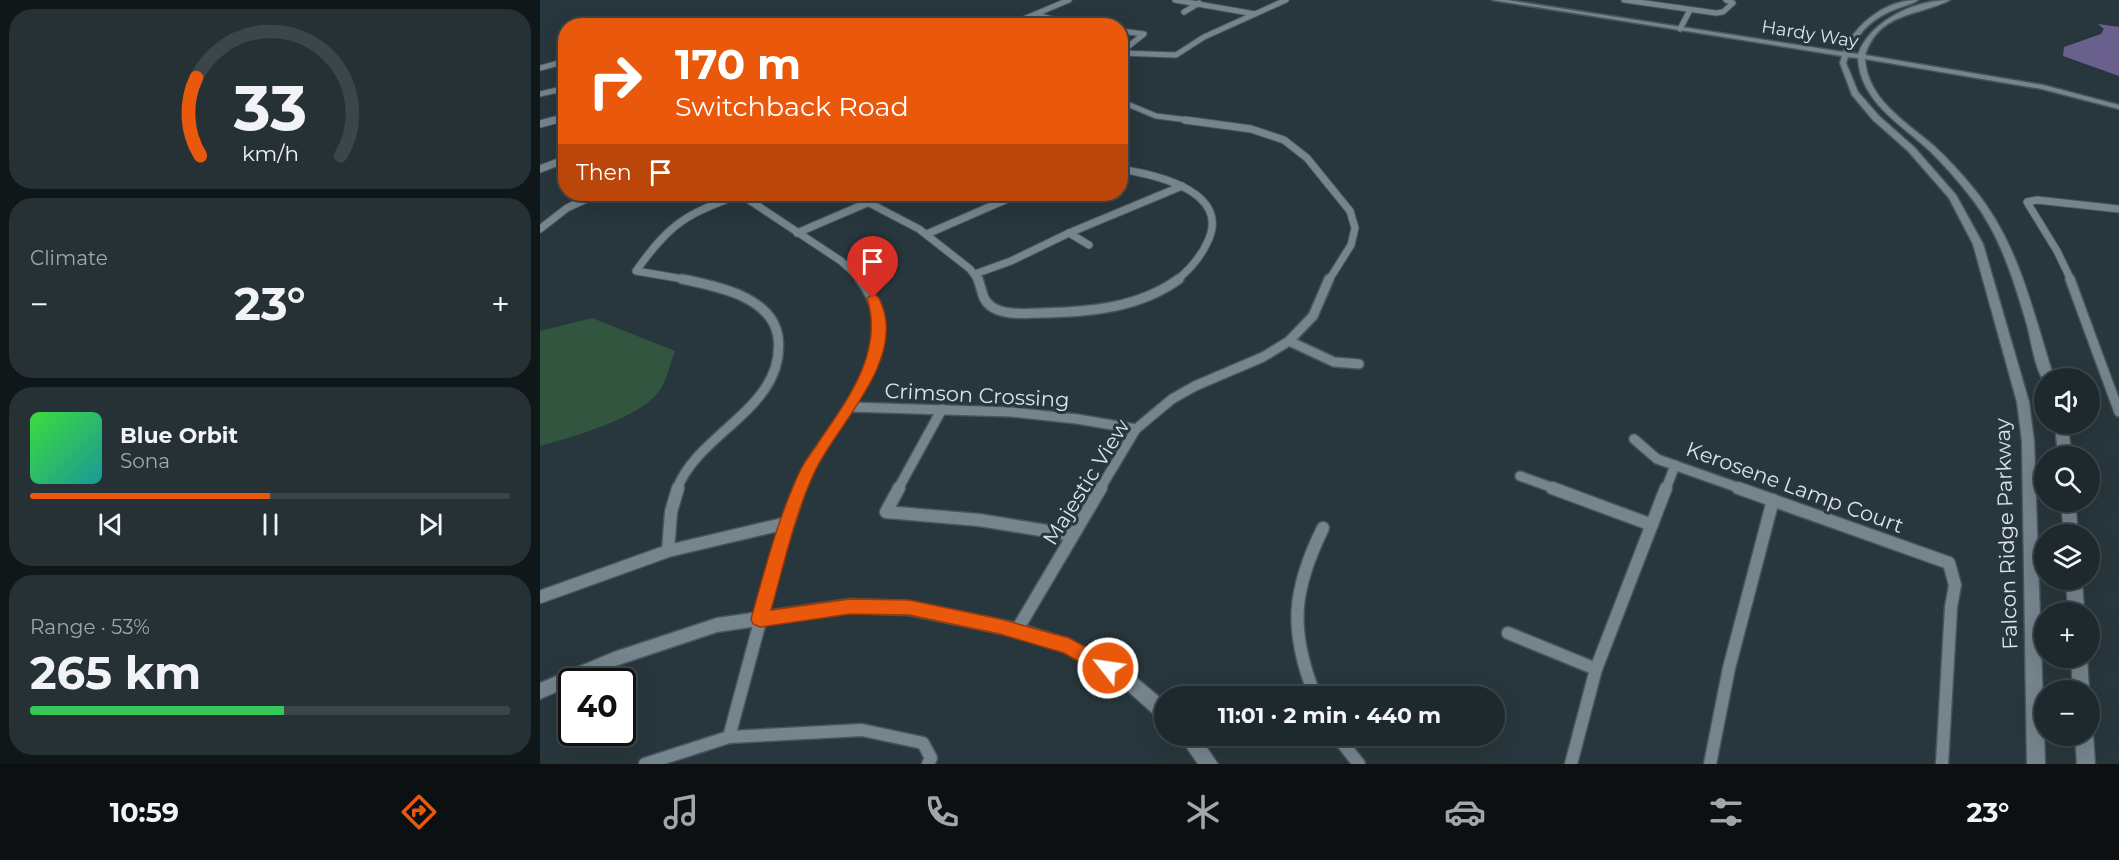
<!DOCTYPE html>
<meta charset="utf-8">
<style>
:root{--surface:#1e292e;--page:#263136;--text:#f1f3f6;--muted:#a1a6aa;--line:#3c454a;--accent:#ea580c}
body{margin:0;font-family:Montserrat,sans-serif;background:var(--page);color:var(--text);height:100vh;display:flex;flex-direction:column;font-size:22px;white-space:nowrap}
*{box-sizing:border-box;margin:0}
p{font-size:20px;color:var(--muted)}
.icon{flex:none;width:33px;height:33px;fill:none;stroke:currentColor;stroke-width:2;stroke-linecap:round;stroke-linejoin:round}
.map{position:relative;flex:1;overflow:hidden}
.details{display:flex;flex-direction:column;gap:9px;padding:9px;background:#101719;width:540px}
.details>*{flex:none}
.hud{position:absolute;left:18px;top:18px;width:570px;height:183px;border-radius:24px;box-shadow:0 6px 24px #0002,0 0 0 2px var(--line);background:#ea580c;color:#fff;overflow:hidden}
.tools{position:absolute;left:1494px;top:368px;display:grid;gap:12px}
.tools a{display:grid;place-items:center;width:66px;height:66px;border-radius:50%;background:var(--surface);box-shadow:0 6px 24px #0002,0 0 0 2px var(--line);font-size:30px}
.speed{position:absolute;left:18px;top:668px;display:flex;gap:12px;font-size:30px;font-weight:700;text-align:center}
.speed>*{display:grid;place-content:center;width:78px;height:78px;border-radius:50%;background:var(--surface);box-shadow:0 6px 24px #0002,0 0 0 2px var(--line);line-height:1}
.speed .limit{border:3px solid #111;border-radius:9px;background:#fff;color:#111}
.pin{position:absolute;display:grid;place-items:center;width:51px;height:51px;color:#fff;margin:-62px -26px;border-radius:50% 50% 50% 0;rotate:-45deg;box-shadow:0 0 6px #0007}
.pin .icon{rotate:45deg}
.me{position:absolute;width:66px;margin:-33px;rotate:300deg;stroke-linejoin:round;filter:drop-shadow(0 0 4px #0008)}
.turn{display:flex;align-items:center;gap:21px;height:126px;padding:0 18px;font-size:27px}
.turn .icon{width:78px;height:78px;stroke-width:2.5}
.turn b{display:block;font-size:42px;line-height:51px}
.then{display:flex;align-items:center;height:57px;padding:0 18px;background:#0003;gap:12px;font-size:22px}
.big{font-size:45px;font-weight:700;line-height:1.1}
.details .card{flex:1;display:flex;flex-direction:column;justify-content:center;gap:9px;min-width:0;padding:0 21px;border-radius:24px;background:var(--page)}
.details .dial{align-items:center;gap:0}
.dial svg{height:156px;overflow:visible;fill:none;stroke:var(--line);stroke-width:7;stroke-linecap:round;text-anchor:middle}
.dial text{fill:var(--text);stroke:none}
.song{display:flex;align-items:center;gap:18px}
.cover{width:72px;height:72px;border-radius:9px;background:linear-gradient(135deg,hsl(120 70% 55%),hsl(180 70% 35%))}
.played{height:6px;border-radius:3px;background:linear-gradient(90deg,var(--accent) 50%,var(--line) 50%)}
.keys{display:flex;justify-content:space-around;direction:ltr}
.heat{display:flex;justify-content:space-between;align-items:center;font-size:33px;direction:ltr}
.charge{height:9px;border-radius:4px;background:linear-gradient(90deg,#34c759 53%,var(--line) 0)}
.trip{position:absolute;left:614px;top:686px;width:351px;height:60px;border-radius:30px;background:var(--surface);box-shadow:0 6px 24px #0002,0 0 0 2px var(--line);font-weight:700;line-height:60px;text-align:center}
.tabs{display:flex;height:96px;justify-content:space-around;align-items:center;background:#0c1012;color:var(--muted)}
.tabs .icon{width:42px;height:42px}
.tabs .selected{color:var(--accent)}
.tabs b{font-size:27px;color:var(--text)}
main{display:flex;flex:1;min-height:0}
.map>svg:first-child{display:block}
</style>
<main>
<section class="details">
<div class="card dial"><svg viewBox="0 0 100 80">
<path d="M14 69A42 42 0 1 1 86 69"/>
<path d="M14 69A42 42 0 0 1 12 29" stroke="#ea580c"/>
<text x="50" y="56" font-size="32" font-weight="700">33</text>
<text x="50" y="72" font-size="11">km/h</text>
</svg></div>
<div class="card"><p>Climate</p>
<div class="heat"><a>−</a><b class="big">23°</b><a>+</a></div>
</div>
<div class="card">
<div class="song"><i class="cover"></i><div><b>Blue Orbit</b><p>Sona</p></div></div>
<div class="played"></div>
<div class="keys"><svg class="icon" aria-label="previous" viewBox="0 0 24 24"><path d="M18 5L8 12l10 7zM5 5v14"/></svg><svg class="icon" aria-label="pause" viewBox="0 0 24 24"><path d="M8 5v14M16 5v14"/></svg><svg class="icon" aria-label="next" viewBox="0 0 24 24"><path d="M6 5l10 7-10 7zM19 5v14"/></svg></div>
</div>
<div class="card"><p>Range · 53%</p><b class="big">265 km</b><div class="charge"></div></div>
</section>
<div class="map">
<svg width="1579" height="764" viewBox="0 0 1579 764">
<rect width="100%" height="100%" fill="#28373d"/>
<!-- green -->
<path fill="#325540" d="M52,318L135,351C130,363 127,379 120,390C102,418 31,437 0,446V331Z"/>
<!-- water -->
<path fill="#6a608e" d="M1558,24L1579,27V76L1523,56L1524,47L1561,34L1564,29Z"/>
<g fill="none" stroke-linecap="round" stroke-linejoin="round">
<!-- street-far3 casing -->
<g stroke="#49555b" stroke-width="7">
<g id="street-far3">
<path d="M635,0L715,14"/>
<path d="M1084,0L1176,13L1183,12L1193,3L1186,0"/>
<path d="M644,12L659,3"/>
<path d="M496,15L539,26"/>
<path d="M422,21L438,26"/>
<path d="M467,26L529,0"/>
<path d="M1140,29L1150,10"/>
<path d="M580,31L604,34L580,53"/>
<path d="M580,53L636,55L664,37L746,0"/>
<path d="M0,68L26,61"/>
<path d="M0,94L26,88"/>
<path d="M580,101L616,116L656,121"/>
<path d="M10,121L26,117"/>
</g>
</g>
<!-- street-far2 casing -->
<g stroke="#49555b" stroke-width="9">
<g id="street-far2">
<path d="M645,120L711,129L744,140L767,158L810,211L815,228L811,245L789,280"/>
<path d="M0,124L15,120"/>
<path d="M0,169L26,159"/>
<path d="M580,169C617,175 695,192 666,245C659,259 649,270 637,280"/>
<path d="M200,194L301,261L322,280"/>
<path d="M312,194L379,229L430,269L438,280"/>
<path d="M0,229L27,208L57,194"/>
<path d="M257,233L348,194"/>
<path d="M529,233L549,245"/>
<path d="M387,234L479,194"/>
<path d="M435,274L471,261L529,233L642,186"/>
<path d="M149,280L96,271C131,222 145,215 201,194"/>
<path d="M1531,280L1517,251L1487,202L1497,200L1579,209"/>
</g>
</g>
<!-- street-far1 casing -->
<g stroke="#49555b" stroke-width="12">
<g id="street-far1">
<path d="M438,279C442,289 442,301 452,307C466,316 486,313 502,313C550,312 599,308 639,279"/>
<path d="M1530,279L1579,412"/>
<path d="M749,341L794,362L819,364"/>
<path d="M310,407L471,412L537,419L596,429"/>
<path d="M1094,439L1117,459L1202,489"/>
<path d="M980,476L1016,489"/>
<path d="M137,489C158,432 247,407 238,337C232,296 175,286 142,279"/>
<path d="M259,489C285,423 377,353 320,279"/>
<path d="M358,489L402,409"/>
<path d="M560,489L596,429L632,399L655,386L723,357L749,341L773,316L789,279"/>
<path d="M1126,489L1135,465"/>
</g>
</g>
<!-- street casing -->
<g stroke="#49555b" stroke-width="15">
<g id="street">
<path d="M359,488L346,512L439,520L532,535"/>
<path d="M1012,488L1112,525"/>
<path d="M1198,488L1409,563L1415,585L1411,607L1402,764"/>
<path d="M128,551L131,512L138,488"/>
<path d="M0,597L128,551L247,523"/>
<path d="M477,630L561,488"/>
<path d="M968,633L1056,669"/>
<path d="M775,696C749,630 752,591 783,528"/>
<path d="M796,735L819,764"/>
<path d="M189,737L239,551L260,488"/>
<path d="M105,764L189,737L322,730L383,743L391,758L388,764"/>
<path d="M1031,764L1056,669L1126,488"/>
<path d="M1170,764L1189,668L1233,500"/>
</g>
</g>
<!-- secondary casing -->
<g stroke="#49555b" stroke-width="3">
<g id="secondary">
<path d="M952,0H967L1303,52C1316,23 1346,0 1378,0C1372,4 1363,6 1356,9C1335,17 1318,31 1310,53L1318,54C1331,20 1375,0 1410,0C1377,17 1340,11 1325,55L1503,85L1579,105V109L1502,89L1325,59C1327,99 1366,122 1394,146C1408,159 1422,174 1434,189C1479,243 1493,313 1514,378H1504V381C1495,369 1491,340 1487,325C1474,281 1461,237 1433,200C1420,183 1406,167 1391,152C1362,125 1320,102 1318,58L1308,57L1306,63L1318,92L1339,116L1374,147L1416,195L1443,244L1489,402L1494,441L1505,764H1487L1482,441L1477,402L1433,244L1409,198L1368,151L1333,120L1312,95L1300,63L1302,56Z"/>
<path d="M1515,423H1527L1532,456H1518Z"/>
<path d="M1521,501H1535L1538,534H1524Z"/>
<path d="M1526,579H1542L1544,612H1528Z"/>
<path d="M310,599L369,601L477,623L529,639L593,675L624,701V720L618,718L581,685L524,652L477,637L369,615L310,613L177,632L78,665L41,681H32V685L0,699V683L74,652L177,618Z"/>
<path d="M1531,657H1547L1549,690H1533Z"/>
<path d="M1550,729L1553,735L1555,764H1537L1535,735H1550Z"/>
<path d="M638,735H658L678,764H658Z"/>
</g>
</g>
<!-- street-far3 -->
<use href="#street-far3" stroke="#75858d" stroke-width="5"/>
<!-- street-far2 -->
<use href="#street-far2" stroke="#75858d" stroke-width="7"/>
<!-- street-far1 -->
<use href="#street-far1" stroke="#75858d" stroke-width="9"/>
<!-- street -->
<use href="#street" stroke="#75858d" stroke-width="12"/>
<!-- secondary -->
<use href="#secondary" fill="#75858d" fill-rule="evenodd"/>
</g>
<!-- route -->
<path fill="#ea580c" stroke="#983908" stroke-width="1.5" d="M333,294C340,296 340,301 343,308C362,365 295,427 274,473C254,517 244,564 231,610L310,599L369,600L460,619L529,638L574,662L577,668L574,674L568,677L561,674L524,653L460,634L369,615L310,614L220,627L213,624L211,619C225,569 238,518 260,471C265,460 274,450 280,440C309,398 344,350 327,298Z"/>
<g text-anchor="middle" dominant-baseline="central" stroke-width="6" stroke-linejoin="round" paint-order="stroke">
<!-- far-street labels -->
<g font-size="18" fill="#dae3e7" stroke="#28373d">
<text transform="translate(1270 34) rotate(9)">Hardy Way</text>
</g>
<!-- street labels -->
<g font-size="21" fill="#dae3e7" stroke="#28373d">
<text transform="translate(437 395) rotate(3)">Crimson Crossing</text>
<text transform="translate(546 482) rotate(-58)">Majestic View</text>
<text transform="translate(1255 487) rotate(20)">Kerosene Lamp Court</text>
<text transform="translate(1466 534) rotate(-92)">Falcon Ridge Parkway</text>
</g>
</g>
</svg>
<div class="tools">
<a><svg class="icon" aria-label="sound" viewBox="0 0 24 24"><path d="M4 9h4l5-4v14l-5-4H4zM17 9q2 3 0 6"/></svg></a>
<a><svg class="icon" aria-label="search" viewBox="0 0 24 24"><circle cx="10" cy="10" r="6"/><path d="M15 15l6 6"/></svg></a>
<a><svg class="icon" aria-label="layers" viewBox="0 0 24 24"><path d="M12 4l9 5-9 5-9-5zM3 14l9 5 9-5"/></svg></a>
<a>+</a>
<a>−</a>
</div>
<div class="speed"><div class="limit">40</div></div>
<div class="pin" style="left:333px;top:298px;background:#d93025"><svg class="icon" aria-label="arrive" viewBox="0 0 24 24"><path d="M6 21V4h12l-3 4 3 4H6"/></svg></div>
<svg class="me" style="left:568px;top:668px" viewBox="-20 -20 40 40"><circle r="17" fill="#ea580c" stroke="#fff" stroke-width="3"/><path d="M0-11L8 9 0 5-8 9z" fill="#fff"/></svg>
<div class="trip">11:01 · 2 min · 440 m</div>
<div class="hud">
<div class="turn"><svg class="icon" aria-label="right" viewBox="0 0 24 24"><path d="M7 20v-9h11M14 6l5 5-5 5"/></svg><div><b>170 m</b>Switchback Road</div></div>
<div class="then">Then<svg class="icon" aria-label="arrive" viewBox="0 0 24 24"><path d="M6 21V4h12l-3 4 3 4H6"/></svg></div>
</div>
</div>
</main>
<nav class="tabs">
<b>10:59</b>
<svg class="icon selected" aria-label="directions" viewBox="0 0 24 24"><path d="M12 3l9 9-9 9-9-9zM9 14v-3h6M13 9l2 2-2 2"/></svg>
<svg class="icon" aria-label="music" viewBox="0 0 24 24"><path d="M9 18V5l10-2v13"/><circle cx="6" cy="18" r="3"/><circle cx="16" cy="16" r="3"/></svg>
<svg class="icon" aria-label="phone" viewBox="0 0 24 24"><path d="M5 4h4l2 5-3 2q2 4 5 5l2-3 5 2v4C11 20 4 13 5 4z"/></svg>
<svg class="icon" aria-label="climate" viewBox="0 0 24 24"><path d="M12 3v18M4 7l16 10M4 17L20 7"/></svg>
<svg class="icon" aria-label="car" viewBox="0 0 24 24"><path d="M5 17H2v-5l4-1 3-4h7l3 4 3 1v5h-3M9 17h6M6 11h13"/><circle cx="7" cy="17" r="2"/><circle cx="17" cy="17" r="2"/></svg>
<svg class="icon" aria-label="filters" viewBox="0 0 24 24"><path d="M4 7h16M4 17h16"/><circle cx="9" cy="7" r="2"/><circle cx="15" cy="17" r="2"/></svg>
<b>23°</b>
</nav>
